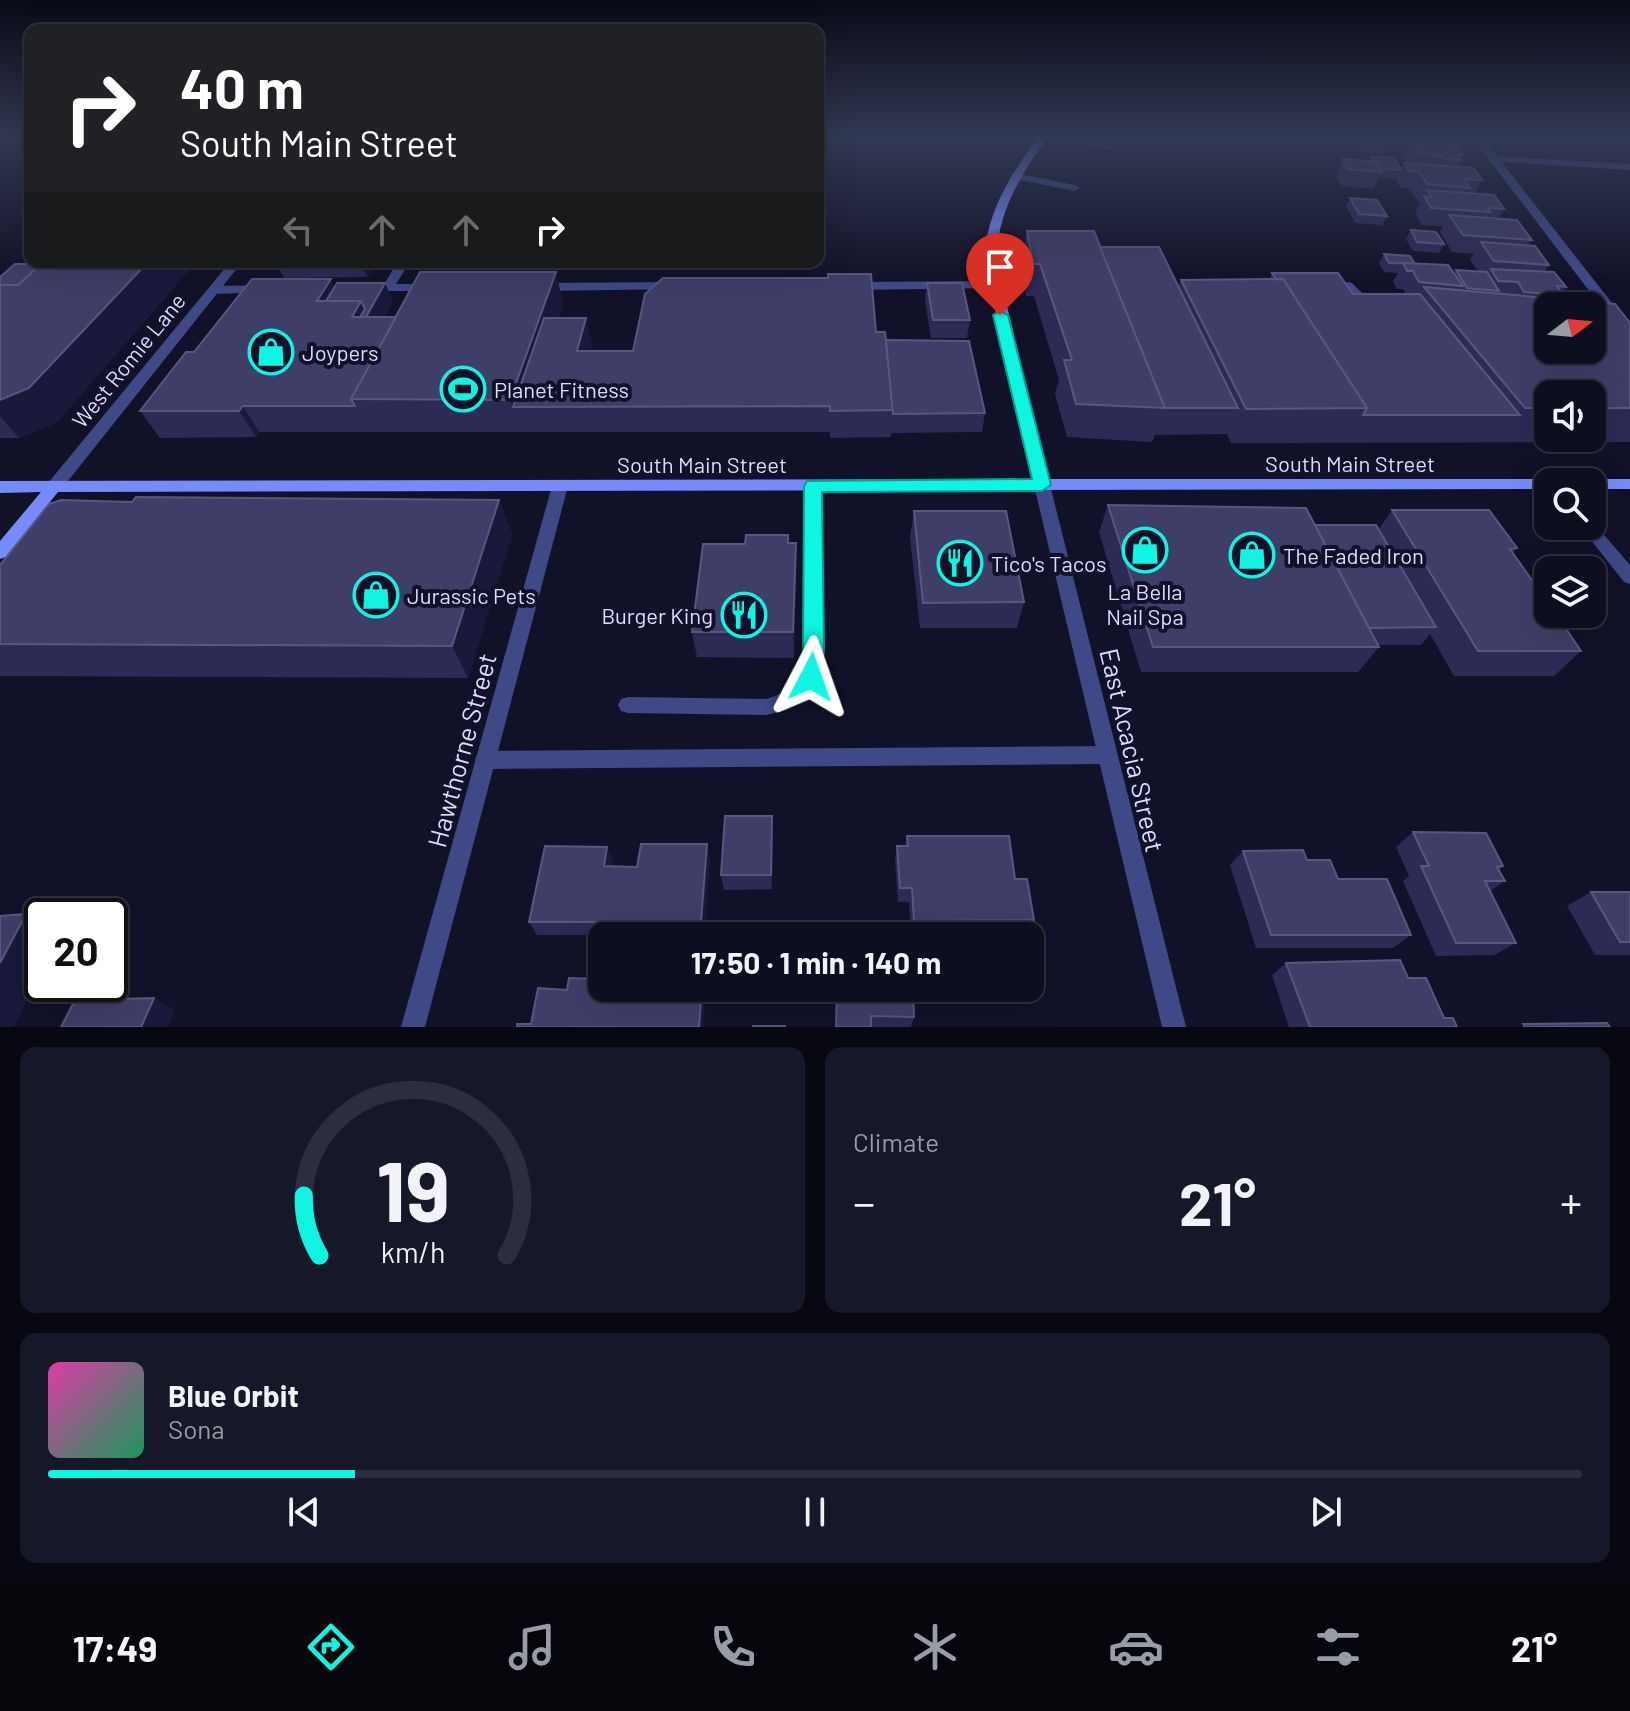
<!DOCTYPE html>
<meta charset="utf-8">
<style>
:root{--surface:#0d0e1f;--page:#161728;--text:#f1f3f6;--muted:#9a9ca4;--line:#2d2e3d;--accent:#0ff5e1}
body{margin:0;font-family:Barlow,sans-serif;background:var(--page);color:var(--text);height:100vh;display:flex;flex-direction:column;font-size:30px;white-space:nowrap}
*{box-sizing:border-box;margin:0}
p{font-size:26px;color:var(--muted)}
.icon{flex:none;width:44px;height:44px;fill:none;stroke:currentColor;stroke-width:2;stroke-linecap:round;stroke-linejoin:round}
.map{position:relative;height:1027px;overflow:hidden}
.drawer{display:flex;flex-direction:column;gap:20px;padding:20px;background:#070811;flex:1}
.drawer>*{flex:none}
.guide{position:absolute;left:24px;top:24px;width:800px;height:244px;border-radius:16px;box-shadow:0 8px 32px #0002,0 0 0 2px var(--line);background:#202124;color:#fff;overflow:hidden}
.needle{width:52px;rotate:74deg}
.controls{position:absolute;left:1534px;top:292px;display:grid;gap:16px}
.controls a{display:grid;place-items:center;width:72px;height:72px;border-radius:16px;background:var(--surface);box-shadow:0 8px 32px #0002,0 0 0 2px var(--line);font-size:40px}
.speed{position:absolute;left:24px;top:898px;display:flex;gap:16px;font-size:40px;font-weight:700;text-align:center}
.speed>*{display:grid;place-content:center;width:104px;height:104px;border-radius:50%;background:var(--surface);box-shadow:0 8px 32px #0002,0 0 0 2px var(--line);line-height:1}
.speed .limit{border:4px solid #111;border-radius:12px;background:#fff;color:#111}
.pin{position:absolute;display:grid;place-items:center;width:68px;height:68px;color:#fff;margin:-82px -34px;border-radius:50% 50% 50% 0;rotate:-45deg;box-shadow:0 0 8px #0007}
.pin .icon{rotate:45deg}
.me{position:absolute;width:88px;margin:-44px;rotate:4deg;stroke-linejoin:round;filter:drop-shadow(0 0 6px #0008)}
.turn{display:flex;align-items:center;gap:28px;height:168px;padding:0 24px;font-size:36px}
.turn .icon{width:104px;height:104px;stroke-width:2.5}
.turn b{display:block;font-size:56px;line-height:68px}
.lanes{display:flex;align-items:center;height:76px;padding:0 24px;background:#0003;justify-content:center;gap:40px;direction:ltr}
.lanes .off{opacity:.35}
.big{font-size:60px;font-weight:700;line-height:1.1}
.drawer .widget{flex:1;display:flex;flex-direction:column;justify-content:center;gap:12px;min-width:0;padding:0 28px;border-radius:16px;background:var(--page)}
.drawer .dial{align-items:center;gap:0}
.dial svg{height:208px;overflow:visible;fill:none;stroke:var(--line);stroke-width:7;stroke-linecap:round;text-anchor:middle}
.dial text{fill:var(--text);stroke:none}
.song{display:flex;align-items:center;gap:24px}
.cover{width:96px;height:96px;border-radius:12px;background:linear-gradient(135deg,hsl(320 70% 55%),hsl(150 70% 35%))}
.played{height:8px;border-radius:4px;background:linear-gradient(90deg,var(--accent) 20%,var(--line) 20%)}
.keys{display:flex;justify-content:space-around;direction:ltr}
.heat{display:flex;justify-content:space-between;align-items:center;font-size:44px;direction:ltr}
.drawer .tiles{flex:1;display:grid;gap:20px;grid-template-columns:1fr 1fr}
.widget:last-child{grid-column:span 2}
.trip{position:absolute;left:588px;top:922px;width:456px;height:80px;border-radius:16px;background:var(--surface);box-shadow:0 8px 32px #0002,0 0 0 2px var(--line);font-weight:700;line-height:80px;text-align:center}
.menu{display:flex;height:128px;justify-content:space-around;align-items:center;background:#05060c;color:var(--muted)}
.menu .icon{width:56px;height:56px}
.menu .active{color:var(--accent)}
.menu b{font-size:36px;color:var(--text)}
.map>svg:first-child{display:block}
</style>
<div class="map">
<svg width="1630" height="1027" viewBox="0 0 1630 1027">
<rect width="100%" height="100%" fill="#111229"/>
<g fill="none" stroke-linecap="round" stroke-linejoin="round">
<!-- lane -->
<g fill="#3f4986" fill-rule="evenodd">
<path d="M1057,137H1074L1114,147L1109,150Z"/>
<path d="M1494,156L1630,164V170L1490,161L1489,159Z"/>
<path d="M1015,173L1075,185L1080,188L1075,191L1011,178V174Z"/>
<path d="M398,262H410L396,284H432L436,285V291H363V285L384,284Z"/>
<path d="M993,281L997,282V288L851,290L845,286L851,282Z"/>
<path d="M676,282L682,286L680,289L539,291L533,287L539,283Z"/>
<path d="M1348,282L1352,283L1373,304V310H1365L1344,289V283Z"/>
<path d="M264,285L268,286V292L213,294L207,290L213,286Z"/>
<path d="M813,480L821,486L823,651L819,674L809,695L795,706L779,712L766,715L628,713L621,711L618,705L621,699L628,697L766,699C794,692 801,678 805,651V486Z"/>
<path d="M1106,746L1113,749L1116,755L1113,761L1106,764L485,769L478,767L475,760L478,753L485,751Z"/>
</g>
<!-- street -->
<g fill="#3f4986" fill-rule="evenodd">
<path d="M1472,137H1482L1630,326V339L1625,338Z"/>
<path d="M230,262H242L60,491H48L46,487L48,483Z"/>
<path d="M1042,479L1050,485L1186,1027H1162L1034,485Z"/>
<path d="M560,480L568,486L425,1027H401L552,486Z"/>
<path d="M1592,521L1630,565V584L1624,582L1583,530L1581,526H1592Z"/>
</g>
<!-- secondary -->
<g fill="#768bf9" fill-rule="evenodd">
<path d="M1038,137H1048C1020,176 998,211 996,260L1048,479H1548L1555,482H1548V489L58,492L6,557L0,559V541L41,492L0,493V481L1033,479L984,260C987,211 1010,176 1038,137Z"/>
<path d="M1592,479H1630V489H1592V482H1585Z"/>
</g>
</g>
<!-- wall -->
<g fill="#2c2b56" fill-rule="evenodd">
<path d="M1360,137H1389L1390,138L1382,155L1362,153L1357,145Z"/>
<path d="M1392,137H1444L1441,143L1463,154L1458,167L1482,180L1474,194L1504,209L1499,218L1532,240L1528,245L1549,265L1545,271L1566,287L1562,293L1563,295L1560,299L1630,323V442L1231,443L1227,434L1155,435L1152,442L1067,437L1055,394L1059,380L1034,296H1026L1020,264L1027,231L1100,247L1178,287L1181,280L1270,279L1272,273L1353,294H1406L1403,289H1397L1393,281L1398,273L1384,272L1379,263L1384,254L1415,264L1454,273L1456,270L1478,272L1470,259L1474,254L1452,252L1440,232L1443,226L1422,225L1415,213L1421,202L1418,201L1410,189L1400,188L1396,179L1379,177L1373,189L1341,186L1336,176L1343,159L1370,161L1372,157L1401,170L1404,163H1406L1402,158L1405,151H1402ZM1548,394H1592V438H1548Z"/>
<path d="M1350,198L1387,216L1382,225L1355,223L1346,206Z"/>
<path d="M1411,230L1444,244L1439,253L1413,251L1406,239Z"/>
<path d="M42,262H196L57,422L19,438H0V277Z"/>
<path d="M276,262H376L367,277L284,278Z"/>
<path d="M556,272L563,304L559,318L592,344L590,351H633L876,332L985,413L982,432L891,433V437L830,438V432H259L256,437L160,438L140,411L194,352L393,301L384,317H396Z"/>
<path d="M927,283L970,320L967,338H931L925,301Z"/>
<path d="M499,500L512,534L468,678L0,676V565L132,502Z"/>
<path d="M1108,505L1315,525L1379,529L1392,510L1517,548L1513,553L1581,651L1554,676H1454L1430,634L1421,645H1378L1379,647L1358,672H1141L1099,532Z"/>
<path d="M914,511L1024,602L1017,628H920L910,537Z"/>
<path d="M788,543L796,569L794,658L697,657L692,632L745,544Z"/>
<path d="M772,816L773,831L772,889L724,890L721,875Z"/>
<path d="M1413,832L1503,866L1499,870L1505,881L1490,891L1516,943L1494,955L1436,956L1403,881L1409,876L1396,847Z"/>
<path d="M907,836L1015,879L1034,920L1027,933L911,934L909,902H898L895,861L897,846H905Z"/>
<path d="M707,844L710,859L704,932L634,935H537L529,922L607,847L613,862V866L637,867Z"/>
<path d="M1243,851L1307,860L1338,879L1411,935L1393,948H1256L1230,865Z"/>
<path d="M1591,892H1630V955H1595L1567,906Z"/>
<path d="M1286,963L1408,978L1444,1018L1457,1027H1289L1272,975Z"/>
<path d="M836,988L914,1017L911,1027H836Z"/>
</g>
<!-- shaded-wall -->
<g fill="#19193c">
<path d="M148,262H196L57,422L19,438L0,416V400Z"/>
<path d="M361,262H376L367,277Z"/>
<path d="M556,272L563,304L530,407H513L510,400Z"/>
<path d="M331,279L343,304L317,301Z"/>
<path d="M385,283L393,301L369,343L352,317L361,301Z"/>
<path d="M586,318L592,344L583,377L577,351Z"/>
<path d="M243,406L259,432L256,437L239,411Z"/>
<path d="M499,500L512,534L468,678L452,646Z"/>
<path d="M796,543V569L794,658L793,632Z"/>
<path d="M772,816L773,831L772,889L771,875Z"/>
<path d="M707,844L710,859L704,935L701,922Z"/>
<path d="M607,847L613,862L611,880L604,866Z"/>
<path d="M26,914L42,923V971L14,1027H0V963Z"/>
<path d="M702,988H706L703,1027H699Z"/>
<path d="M154,998L175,1010L168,1027H141Z"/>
</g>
<!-- building -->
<g fill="#3f3e68" stroke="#57577f" stroke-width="2" fill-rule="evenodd">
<path d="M1410,141L1456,144L1463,154H1457L1462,160L1444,159L1442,156L1419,154Z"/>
<path d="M1372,157L1394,158L1401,170L1380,169Z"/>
<path d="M1343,159L1376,162L1382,172L1348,169Z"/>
<path d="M1404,163L1473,168L1482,180L1464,179L1470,188L1427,184L1419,172L1409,171Z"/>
<path d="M1427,190L1494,195L1504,209L1487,208L1490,212L1431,208L1424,196L1432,197Z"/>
<path d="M1350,198L1377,200L1387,216L1359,214Z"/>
<path d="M1449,215L1517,220L1532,240L1463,235Z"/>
<path d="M1411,230L1436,232L1444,244L1417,242Z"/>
<path d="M1027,231H1094L1165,408L1076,404L1064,360H1072L1040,264H1033Z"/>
<path d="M1481,242L1535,246L1549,265L1494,261Z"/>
<path d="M1100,247H1159L1238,408H1165Z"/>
<path d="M1384,254L1410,256L1415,264L1389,263Z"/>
<path d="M42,262H148L29,388L0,400V285H18Z"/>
<path d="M1403,263L1448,265L1463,286L1419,282L1413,271H1407Z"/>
<path d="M15,264H41L18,285H0V277Z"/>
<path d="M1491,269L1554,272L1566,287L1557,286L1563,295L1524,292L1518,282L1498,281Z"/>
<path d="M1456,270L1487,272L1499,291L1467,288Z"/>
<path d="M420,272H556L510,400L351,399Z"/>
<path d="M1272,273H1338L1353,294H1420L1520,415H1363L1367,408L1283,279H1276Z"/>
<path d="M828,274H871L876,332H885L893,410L830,411V406L513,407L544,318H586L577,351H633L645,294L663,278H828Z"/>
<path d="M252,279H331L317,301H361L352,317H396L351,399L355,406H243L239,411H140L186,352H194Z"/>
<path d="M1283,279L1367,408L1246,409L1181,280Z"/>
<path d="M337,283H385L366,317H360L365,309L361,301H326Z"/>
<path d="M927,283H962L970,320H933Z"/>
<path d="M1424,287L1615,304L1630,323V408H1592V394H1548V408H1525ZM1548,306H1592V350H1548Z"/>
<path d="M886,340L969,341L985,413L893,414Z"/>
<path d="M136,497L499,500L452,646L0,644V565L49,504L61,500L132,502Z"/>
<path d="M1108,505L1306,508L1379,647H1153Z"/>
<path d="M1392,510H1489L1517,548L1510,549L1548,603V614H1556L1581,651H1478Z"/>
<path d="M914,511H1006L1024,602L923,603Z"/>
<path d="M1315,525H1376L1436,627L1369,628Z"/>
<path d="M746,535H788V543H796L793,632H692L703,544H745Z"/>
<path d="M725,816H772L771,875H721Z"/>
<path d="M1413,832L1486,833L1503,866L1497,867L1505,881H1485L1516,943H1456L1421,866H1429Z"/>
<path d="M907,836H1009L1015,879H1027L1034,920L914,921L912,888H900L897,846H908Z"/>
<path d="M641,844H707L701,922H529L545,846L607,847L604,866L637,867Z"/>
<path d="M1303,850L1307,860H1330L1338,879H1387L1411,935H1271L1243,851Z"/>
<path d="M1591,892H1630V942H1620Z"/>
<path d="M26,914L0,963V916Z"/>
<path d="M860,931L910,932V936H860Z"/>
<path d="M634,932H707L706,936H634Z"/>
<path d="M1400,960L1408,978H1426L1444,1018H1453L1457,1027H1310L1286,963Z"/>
<path d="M569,978L602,979V988H702L699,1027H517V1024H531L538,988L567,990Z"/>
<path d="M837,988H913L914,1017L871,1016V1027H836Z"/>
<path d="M154,998L141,1027H61L75,1000Z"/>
<path d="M1607,1023L1610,1027H1525L1523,1024Z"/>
<path d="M752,1026H785V1027Z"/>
</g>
<!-- sky -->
<linearGradient id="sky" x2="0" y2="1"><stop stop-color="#090a17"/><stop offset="0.49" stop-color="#323954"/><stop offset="1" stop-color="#323954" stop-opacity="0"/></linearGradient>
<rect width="1630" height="280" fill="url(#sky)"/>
<!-- route -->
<path fill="#0ff5e1" stroke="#0a9f92" stroke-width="2" d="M1000,311L1008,315L1051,485L1042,491L822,492L824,651L818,684L811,687L803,684L800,677L803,651L804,486L807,481L1032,479L993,315Z"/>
<!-- icons -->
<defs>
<g id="shop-ring" transform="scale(2.3)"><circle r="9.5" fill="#111229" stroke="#0ff5e1" stroke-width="1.5"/><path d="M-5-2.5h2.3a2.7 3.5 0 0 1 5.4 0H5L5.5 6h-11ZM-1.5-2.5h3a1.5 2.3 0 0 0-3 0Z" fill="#0ff5e1"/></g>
<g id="stadium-ring" transform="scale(2.3)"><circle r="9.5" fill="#111229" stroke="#0ff5e1" stroke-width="1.5"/><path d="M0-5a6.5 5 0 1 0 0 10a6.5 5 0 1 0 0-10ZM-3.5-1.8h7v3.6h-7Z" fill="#0ff5e1"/></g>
<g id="restaurant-ring" transform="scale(2.3)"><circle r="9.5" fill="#111229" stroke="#0ff5e1" stroke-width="1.5"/><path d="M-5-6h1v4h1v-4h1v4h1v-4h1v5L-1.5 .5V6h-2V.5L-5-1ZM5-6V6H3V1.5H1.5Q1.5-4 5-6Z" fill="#0ff5e1"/></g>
</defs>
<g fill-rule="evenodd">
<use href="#shop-ring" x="271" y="352"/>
<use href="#stadium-ring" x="463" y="389"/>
<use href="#shop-ring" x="1145" y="550"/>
<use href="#shop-ring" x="1252" y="555"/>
<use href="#restaurant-ring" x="960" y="563"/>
<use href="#shop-ring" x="376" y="595"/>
<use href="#restaurant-ring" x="744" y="615"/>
</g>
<g text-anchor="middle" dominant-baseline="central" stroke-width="8" stroke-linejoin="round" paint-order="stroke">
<!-- poi labels -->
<g font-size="22" fill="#dbddfe" stroke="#111229" text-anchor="start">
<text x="302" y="352">Joypers</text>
<text x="494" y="389">Planet Fitness</text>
<text x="1283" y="555">The Faded Iron</text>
<text x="991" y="563">Tico's Tacos</text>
<text x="1145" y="591" text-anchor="middle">La Bella<tspan x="1145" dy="25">Nail Spa</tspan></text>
<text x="407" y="595">Jurassic Pets</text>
<text x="713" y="615" text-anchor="end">Burger King</text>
</g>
<!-- street labels -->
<g font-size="22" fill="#dbddfe" stroke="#111229">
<text transform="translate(128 360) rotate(-51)">West Romie Lane</text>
<text x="1350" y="463">South Main Street</text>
<text x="702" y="464">South Main Street</text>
</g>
<!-- near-street labels -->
<g font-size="26" fill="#dbddfe" stroke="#111229">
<text transform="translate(461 750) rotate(-75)">Hawthorne Street</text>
<text transform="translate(1133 750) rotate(77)">East Acacia Street</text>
</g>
</g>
</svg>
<div class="controls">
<a><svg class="needle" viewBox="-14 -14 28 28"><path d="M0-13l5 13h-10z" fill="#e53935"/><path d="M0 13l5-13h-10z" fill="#9a9ca4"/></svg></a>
<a><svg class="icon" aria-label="sound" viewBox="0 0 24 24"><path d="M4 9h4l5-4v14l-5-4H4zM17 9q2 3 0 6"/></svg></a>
<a><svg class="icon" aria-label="search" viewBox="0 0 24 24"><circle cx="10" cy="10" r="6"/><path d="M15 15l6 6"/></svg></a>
<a><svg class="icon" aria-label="layers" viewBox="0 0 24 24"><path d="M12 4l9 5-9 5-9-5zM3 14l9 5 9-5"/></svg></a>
</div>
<div class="speed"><div class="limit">20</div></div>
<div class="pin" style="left:1000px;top:315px;background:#d93025"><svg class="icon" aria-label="arrive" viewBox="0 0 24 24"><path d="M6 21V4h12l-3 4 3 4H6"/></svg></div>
<svg class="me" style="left:811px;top:677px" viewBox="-20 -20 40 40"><path d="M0-17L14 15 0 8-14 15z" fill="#0ff5e1" stroke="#fff" stroke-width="4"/></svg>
<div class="trip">17:50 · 1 min · 140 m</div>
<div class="guide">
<div class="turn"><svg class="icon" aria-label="right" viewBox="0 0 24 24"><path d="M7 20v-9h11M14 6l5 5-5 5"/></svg><div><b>40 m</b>South Main Street</div></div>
<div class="lanes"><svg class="icon off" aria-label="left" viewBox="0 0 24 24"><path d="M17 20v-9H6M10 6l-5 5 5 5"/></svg><svg class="icon off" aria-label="ahead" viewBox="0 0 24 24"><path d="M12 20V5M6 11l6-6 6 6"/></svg><svg class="icon off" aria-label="ahead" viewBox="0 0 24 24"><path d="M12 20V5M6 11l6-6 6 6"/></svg><svg class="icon" aria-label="right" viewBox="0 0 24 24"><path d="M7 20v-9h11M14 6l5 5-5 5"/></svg></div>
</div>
</div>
<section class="drawer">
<div class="tiles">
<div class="widget dial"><svg viewBox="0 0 100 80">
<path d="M14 69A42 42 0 1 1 86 69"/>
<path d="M14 69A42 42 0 0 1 8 46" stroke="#0ff5e1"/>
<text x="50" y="56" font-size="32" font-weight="700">19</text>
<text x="50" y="72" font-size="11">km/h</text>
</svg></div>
<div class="widget"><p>Climate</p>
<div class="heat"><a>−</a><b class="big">21°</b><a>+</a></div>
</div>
<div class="widget">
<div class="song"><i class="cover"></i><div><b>Blue Orbit</b><p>Sona</p></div></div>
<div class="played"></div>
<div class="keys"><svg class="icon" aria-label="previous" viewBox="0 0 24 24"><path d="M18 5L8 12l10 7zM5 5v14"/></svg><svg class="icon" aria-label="pause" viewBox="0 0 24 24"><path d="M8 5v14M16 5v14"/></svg><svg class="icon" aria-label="next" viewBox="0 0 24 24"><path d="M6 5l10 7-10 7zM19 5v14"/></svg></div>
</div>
</div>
</section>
<nav class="menu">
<b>17:49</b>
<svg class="icon active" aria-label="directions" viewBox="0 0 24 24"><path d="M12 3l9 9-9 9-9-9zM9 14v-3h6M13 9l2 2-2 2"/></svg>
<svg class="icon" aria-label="music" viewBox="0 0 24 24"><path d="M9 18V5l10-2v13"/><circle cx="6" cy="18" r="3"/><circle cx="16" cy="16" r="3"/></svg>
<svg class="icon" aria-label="phone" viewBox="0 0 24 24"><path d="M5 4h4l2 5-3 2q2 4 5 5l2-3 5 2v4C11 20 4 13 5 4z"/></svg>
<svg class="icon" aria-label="climate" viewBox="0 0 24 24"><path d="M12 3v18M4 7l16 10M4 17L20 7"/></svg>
<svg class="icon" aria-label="car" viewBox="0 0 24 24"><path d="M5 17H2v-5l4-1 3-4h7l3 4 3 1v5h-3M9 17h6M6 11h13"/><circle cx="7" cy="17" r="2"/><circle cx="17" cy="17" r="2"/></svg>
<svg class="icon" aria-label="filters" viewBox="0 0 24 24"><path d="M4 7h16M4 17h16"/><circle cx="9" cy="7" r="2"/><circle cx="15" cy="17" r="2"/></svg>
<b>21°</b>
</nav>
